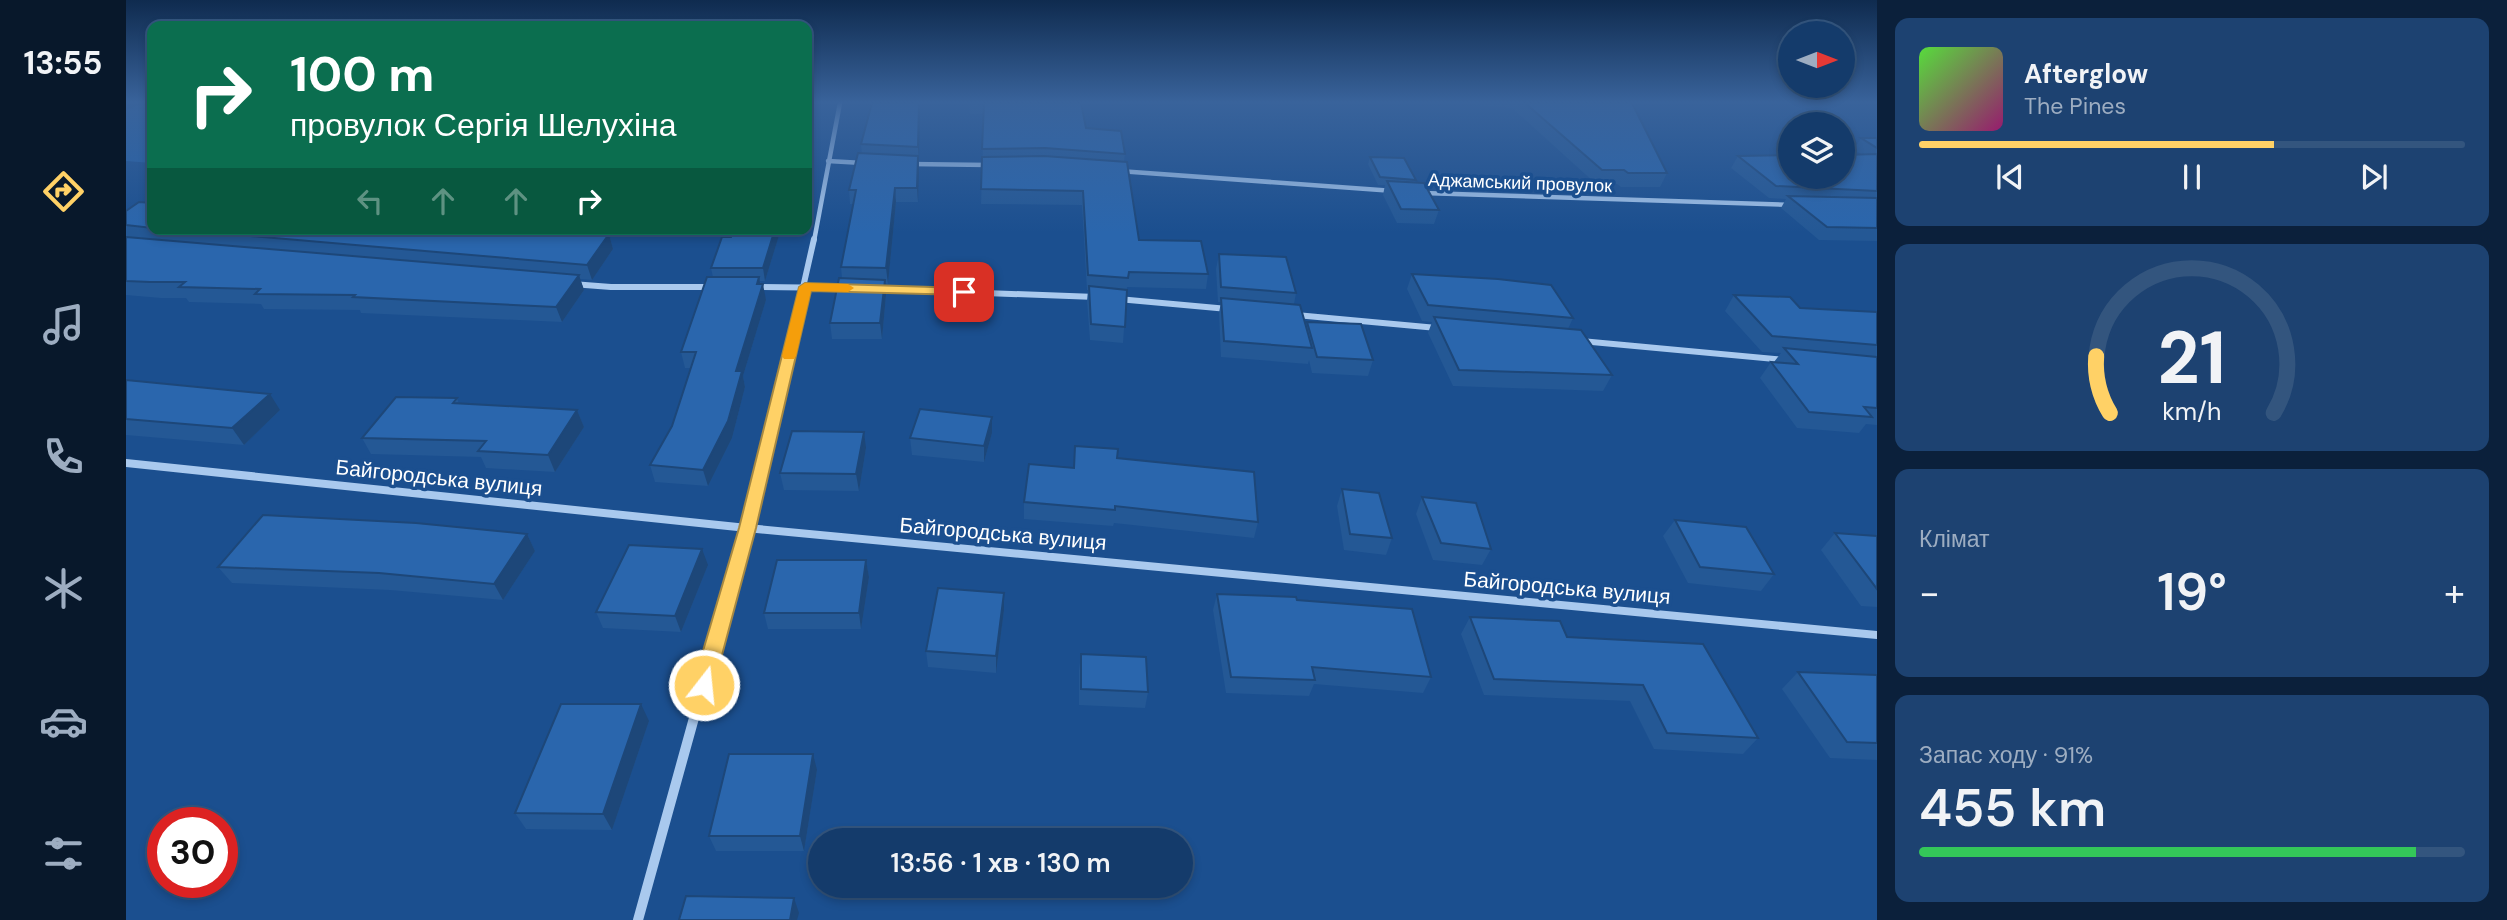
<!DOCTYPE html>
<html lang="uk">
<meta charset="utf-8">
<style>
:root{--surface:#143b6b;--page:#1d4271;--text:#f1f3f6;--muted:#9dadc1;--line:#33557e;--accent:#ffd166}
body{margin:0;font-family:"DM Sans",sans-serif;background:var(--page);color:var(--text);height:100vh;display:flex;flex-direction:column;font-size:26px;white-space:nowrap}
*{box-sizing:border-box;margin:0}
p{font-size:23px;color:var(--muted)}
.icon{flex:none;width:38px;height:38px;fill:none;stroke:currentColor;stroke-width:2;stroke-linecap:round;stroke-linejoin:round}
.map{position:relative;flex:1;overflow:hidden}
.details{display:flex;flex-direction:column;gap:18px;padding:18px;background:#0b203b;width:630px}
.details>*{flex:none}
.top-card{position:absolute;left:21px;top:21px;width:665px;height:214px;border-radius:14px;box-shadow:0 4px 10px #0003,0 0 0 2px var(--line);background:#0b6e4f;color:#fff;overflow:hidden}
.needle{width:46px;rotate:90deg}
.controls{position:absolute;left:1652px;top:21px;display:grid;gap:14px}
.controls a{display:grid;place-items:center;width:77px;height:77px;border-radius:50%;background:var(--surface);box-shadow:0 4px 10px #0003,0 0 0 2px var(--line);font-size:35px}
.speed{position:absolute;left:21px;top:807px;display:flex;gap:14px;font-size:35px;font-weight:700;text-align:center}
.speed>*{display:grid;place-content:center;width:91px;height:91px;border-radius:50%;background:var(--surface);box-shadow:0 4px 10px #0003,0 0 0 2px var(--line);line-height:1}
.speed .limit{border:10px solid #d22;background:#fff;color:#111}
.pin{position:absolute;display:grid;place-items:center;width:60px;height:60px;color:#fff;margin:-30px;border-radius:14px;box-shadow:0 4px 10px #0006}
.me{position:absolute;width:77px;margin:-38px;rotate:16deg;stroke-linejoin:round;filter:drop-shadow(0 0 5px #0008)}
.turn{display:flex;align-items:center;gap:24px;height:147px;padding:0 28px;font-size:32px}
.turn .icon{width:91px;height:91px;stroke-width:2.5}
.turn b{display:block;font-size:49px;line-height:60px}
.lanes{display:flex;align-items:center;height:66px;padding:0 28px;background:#0003;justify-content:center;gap:35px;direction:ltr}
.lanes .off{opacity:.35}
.big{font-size:52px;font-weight:600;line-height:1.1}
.details .card{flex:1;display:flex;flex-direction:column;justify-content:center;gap:10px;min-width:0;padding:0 24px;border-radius:14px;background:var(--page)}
.details .dial{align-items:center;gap:0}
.dial svg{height:182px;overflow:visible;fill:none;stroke:var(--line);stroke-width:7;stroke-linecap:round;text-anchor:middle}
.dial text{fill:var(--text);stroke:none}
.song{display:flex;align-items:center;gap:21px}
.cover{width:84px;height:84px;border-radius:10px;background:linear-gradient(135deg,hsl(110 70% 55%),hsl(320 70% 35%))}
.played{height:7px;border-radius:4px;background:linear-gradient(90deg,var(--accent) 65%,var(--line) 65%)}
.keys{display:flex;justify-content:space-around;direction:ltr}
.heat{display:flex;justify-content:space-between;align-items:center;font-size:38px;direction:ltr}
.charge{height:10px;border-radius:5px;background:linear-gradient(90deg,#34c759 91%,var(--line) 0)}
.trip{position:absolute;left:682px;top:828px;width:385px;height:70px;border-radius:35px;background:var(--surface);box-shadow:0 4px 10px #0003,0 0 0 2px var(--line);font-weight:600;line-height:70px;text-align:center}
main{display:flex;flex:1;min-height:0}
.tab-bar{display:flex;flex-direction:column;width:126px;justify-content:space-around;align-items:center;background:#08182b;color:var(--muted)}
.tab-bar .icon{width:49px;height:49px}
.tab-bar .active{color:var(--accent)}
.tab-bar b{font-size:32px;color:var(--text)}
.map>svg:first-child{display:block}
</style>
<main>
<nav class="tab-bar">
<b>13:55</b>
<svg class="icon active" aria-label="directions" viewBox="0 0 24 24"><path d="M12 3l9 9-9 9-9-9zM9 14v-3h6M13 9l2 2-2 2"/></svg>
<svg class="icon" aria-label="music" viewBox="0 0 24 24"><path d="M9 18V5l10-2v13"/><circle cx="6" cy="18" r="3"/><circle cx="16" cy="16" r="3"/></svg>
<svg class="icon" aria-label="phone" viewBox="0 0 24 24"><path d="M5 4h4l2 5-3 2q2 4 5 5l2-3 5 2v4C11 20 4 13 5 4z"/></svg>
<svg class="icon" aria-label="climate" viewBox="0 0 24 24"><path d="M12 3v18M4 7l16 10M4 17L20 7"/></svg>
<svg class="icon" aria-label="car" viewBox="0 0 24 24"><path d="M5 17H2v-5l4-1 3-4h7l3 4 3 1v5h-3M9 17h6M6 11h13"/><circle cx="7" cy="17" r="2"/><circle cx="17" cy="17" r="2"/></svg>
<svg class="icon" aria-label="filters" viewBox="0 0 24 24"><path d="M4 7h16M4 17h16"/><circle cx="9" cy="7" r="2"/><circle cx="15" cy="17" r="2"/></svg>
</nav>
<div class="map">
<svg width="1751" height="920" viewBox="0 0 1751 920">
<rect width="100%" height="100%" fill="#1b4f8f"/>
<!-- green -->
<path fill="#2461a8" d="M18,103H26V163L0,161V110Z"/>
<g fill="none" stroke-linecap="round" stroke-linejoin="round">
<!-- minor-far3 -->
<g stroke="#a9c9ee" stroke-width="4.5">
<path d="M702,161L737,163"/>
<path d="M784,164L863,165"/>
<path d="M993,171L1268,191"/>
<path d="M1297,193L1666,205"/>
<path d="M688,241L714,103"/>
</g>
<!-- minor-far2 -->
<g stroke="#a9c9ee" stroke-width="6">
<path d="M446,284L485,287H585"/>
<path d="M628,287L718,288"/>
<path d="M751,289L970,297"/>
<path d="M992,299L1102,309"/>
<path d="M1170,315L1311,328"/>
<path d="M1455,341L1660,360"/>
<path d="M648,415L688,239"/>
</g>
<!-- minor-far1 -->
<g stroke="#a9c9ee" stroke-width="8">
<path d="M0,463L621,528L1751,635"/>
<path d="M591,637L649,413"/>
</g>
<!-- minor -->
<path stroke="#a9c9ee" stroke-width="10" d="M512,920L591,635"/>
</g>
<!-- wall -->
<g fill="#245895">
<path d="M794,103L792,202H770L762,284L759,283L760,295L756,339H706L704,323L716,278L715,267L727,204H724L723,190L736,154L735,144Z"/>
<path d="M843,103H955L960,128L999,154L998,162L1013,240L1082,274L1080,289L1001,287L997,343L964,340L961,301L962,290H961L956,205L855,204L858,114H844Z"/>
<path d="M1350,103H1506L1541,173L1534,187H1495L1491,184H1470L1386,108L1349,105Z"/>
<path d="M1735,138H1751V241L1693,240L1655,208L1660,199L1643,198L1605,168L1612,156L1735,154L1728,150Z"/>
<path d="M1244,157L1290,180L1289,183L1313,210L1308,224L1271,223L1257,195L1259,185H1252L1242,164Z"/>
<path d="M26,203V229H436L438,235L483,234L487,249L466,280L454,279L458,290L436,322L235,313L234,310L138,309L135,304L63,302L60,298H35L0,295V211Z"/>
<path d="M608,229H655L639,281H634L640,300L617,376L619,387L606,438L582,486L529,482L524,465L546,426L565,368H559L555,352L587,277L585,268L605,237Z"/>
<path d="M1093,254L1170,293L1168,304L1180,326L1181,322L1247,360L1242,376L1186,373L1183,360L1182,364L1095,357L1093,313L1095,302H1092L1090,269Z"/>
<path d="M1286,274L1447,318L1442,329L1486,375L1477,391L1327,386L1302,333L1306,322L1296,321L1281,289Z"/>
<path d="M1608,295L1674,308L1751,312V425L1740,424L1733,433L1671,428L1634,378L1645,362H1648L1655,353L1636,352L1599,311Z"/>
<path d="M0,380L154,410L118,445L0,435Z"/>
<path d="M331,398L333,404L451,410L458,427L429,472L360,468L355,457L245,454L236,438Z"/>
<path d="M866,417V433L858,462L786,455L784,438Z"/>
<path d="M740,448L733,491L658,490L654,473Z"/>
<path d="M991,458L1132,522L1128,538L988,523L987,526L898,519V502L948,468Z"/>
<path d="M1216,489L1266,538L1260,555L1218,550L1211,506Z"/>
<path d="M1296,497L1365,549L1356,565L1307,560L1290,514Z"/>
<path d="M1549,520L1648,574L1635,591L1562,583L1537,536Z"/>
<path d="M1709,533L1751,536V607L1735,606L1695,550Z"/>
<path d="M401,534L409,551L377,600L264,590L106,583L92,567Z"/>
<path d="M740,560L743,577L735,629H642L638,613Z"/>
<path d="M582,565L555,632L477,628L470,612Z"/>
<path d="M1091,594L1171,600L1305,677L1297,693L1188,684L1183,696L1100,693L1087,610Z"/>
<path d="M878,610L870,673L802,667L800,651Z"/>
<path d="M1344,617L1441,637L1632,738L1617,754L1528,749L1504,701L1358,695L1335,634Z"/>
<path d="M955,654L1022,692L1019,708L953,705V670Z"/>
<path d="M1672,672L1751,675V760L1704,758L1656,689Z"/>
<path d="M523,721L486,830L400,829L389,813Z"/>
<path d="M691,770L678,851H590L583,836Z"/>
</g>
<!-- shaded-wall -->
<g fill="#1d4779">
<path d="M793,103H794L793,160L792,147Z"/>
<path d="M792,156L793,170L792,202L791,188Z"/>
<path d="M769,188L770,202L762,284L760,268Z"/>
<path d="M432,229H436L440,241L427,235Z"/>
<path d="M649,229H655L639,281L637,268Z"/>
<path d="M483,234L487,249L466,280L461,265Z"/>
<path d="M453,275L458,290L436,322L430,307Z"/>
<path d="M633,277L635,288L637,284L640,300L617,376L619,387L606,438L582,486L577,470L610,371Z"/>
<path d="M759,280L760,295L756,339L754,323Z"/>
<path d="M144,394L154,410L118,445L106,428Z"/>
<path d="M451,410L458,427L429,472L422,455Z"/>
<path d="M866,417V433L858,462V446Z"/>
<path d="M738,432L740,448L733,491L730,474Z"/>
<path d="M401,534L409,551L377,600L368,584Z"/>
<path d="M576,549L582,565L555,632L549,616Z"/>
<path d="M740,560L743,577L735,629L733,613Z"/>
<path d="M878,593V610L870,673V656Z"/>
<path d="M515,704L523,721L486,830L477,814Z"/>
<path d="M687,754L691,770L678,851L674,836Z"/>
<path d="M668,898L673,913L671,920H664Z"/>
</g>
<!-- building -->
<g fill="#2a66ad" stroke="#1d4779" stroke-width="2">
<path d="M746,103H793L792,147L735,144Z"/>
<path d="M858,103H955L960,128L995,131L999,154L919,148L856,149Z"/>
<path d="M1399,103H1506L1541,173H1502L1498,170H1476Z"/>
<path d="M1735,138H1751V148Z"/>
<path d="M732,153L792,156L791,188H769L760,268L715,267L730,190H723Z"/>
<path d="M1751,154V191L1650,186L1612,156L1664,155V177H1717V155Z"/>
<path d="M918,156L1001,162L1013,240L1075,241L1082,274L1003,272L1002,278L962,275L957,191L855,189L856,157Z"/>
<path d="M1244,157L1278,158L1290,180L1254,177Z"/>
<path d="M1261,181L1298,183L1313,210L1275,209Z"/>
<path d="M1662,196L1751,198V228L1701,227Z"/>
<path d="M13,202L26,203V228L0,225V211Z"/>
<path d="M44,229H432L427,235L483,234L461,265Z"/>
<path d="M608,229H649L637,268H585L596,237H605Z"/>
<path d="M0,237L453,275L430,307L227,297L229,295L129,294L134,289L53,287L59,282H24L0,281Z"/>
<path d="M1093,254L1160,257L1170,293L1095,287Z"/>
<path d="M1286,274L1372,279L1425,285L1447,318L1302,305Z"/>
<path d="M581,277H633L631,284H637L610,371H616L602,421L577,470L524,465L546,426L570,352H555Z"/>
<path d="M713,278L759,280L754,323H704Z"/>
<path d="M963,286L1001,290L999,327L965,324Z"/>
<path d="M1608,295L1664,297L1674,308L1751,312V345L1646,336Z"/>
<path d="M1095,298L1174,305L1186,348L1098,341Z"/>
<path d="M1308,317L1455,330L1486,375L1333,370Z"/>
<path d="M1181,322L1235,324L1247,360L1191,357Z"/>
<path d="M1658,348L1751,357V408L1738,407L1746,417L1683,412L1645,362L1672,364Z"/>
<path d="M0,380L144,394L106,428L0,419Z"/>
<path d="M270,397L331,398L327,403L451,410L422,455L352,451L360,441L236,438Z"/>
<path d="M794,409L866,417L858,446L784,438Z"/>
<path d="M666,431L738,432L730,474L654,473Z"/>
<path d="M949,446L992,449L991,458L1128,472L1132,522L989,506V510L898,502L903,464L948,468Z"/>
<path d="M1216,489L1253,493L1266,538L1224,534Z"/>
<path d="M1296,497L1350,503L1365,549L1315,543Z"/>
<path d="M137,515L290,523L401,534L368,584L253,573L92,567Z"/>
<path d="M1549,520L1620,527L1648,574L1574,567Z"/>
<path d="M1709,533L1751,536V589Z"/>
<path d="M503,545L576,549L549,616L470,612Z"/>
<path d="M651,560H740L733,613H638Z"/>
<path d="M812,588L878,593L870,656L800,651Z"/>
<path d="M1091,594L1170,597L1171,600L1286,609L1305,677L1186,667L1189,680L1105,677Z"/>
<path d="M1344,617L1434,621L1441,637L1577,644L1632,738L1541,733L1517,685L1368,679Z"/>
<path d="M955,654L1020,657L1022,692L955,689Z"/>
<path d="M1672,672L1751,675V743L1721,742Z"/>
<path d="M435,704H515L477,814L389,813Z"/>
<path d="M603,754H687L674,836H583Z"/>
<path d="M560,896L668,898L664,920H553Z"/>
</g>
<!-- sky -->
<linearGradient id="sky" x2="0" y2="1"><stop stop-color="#0f2b4f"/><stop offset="0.44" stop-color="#39639b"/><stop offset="1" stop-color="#39639b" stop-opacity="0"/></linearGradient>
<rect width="1751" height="232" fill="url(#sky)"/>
<!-- route -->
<path fill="#ffd166" stroke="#a68842" stroke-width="2" d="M679,283L838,288L844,292L838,295L685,291L630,528L588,685L585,691L578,693L570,691L567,685L613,528L673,287Z"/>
<!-- slow -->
<path fill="#f59e0b" d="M679,283L722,284L728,288L722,292L685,291L670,356L668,359H658L656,356L673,287Z"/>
<g text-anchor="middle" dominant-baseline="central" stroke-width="7" stroke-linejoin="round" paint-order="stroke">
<!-- far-street labels -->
<g font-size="18" fill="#fff" stroke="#1b4f8f">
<text transform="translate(1394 183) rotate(2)">Аджамський провулок</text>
</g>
<!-- street labels -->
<g font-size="21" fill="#fff" stroke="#1b4f8f">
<text transform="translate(313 478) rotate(6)">Байгородська вулиця</text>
<text transform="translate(877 534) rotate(5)">Байгородська вулиця</text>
<text transform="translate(1441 588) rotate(5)">Байгородська вулиця</text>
</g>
</g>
</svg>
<div class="controls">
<a><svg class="needle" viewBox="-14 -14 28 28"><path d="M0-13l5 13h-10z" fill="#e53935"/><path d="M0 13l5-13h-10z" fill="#9dadc1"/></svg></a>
<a><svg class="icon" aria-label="layers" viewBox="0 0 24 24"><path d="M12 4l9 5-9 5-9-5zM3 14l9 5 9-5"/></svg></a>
</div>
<div class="speed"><div class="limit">30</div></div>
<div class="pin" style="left:838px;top:292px;background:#d93025"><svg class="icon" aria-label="arrive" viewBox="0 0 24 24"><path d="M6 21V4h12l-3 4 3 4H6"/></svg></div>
<svg class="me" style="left:578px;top:685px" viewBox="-20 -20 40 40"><circle r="17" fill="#ffd166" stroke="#fff" stroke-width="3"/><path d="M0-11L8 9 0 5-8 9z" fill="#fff"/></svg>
<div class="trip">13:56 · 1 хв · 130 m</div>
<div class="top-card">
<div class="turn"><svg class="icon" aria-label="right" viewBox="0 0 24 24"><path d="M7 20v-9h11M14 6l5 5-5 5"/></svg><div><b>100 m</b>провулок Сергія Шелухіна</div></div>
<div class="lanes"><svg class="icon off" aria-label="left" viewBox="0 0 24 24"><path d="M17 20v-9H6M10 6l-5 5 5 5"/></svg><svg class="icon off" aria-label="ahead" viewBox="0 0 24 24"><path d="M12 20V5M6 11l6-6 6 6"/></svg><svg class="icon off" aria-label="ahead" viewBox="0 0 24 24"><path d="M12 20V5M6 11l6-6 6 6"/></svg><svg class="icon" aria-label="right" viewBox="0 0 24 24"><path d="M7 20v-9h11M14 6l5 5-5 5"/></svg></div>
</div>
</div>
<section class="details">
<div class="card">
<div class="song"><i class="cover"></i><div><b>Afterglow</b><p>The Pines</p></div></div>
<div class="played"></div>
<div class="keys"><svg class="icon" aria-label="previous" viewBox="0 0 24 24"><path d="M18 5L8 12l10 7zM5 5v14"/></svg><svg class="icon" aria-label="pause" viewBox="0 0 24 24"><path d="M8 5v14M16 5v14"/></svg><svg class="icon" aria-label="next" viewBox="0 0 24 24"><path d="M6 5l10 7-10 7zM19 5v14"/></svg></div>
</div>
<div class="card dial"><svg viewBox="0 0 100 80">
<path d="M14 69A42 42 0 1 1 86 69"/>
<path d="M14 69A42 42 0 0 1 8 44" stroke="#ffd166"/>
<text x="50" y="56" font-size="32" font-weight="700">21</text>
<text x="50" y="72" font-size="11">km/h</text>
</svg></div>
<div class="card"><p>Клімат</p>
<div class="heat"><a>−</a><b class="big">19°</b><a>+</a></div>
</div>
<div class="card"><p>Запас ходу · 91%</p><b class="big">455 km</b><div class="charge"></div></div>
</section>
</main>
